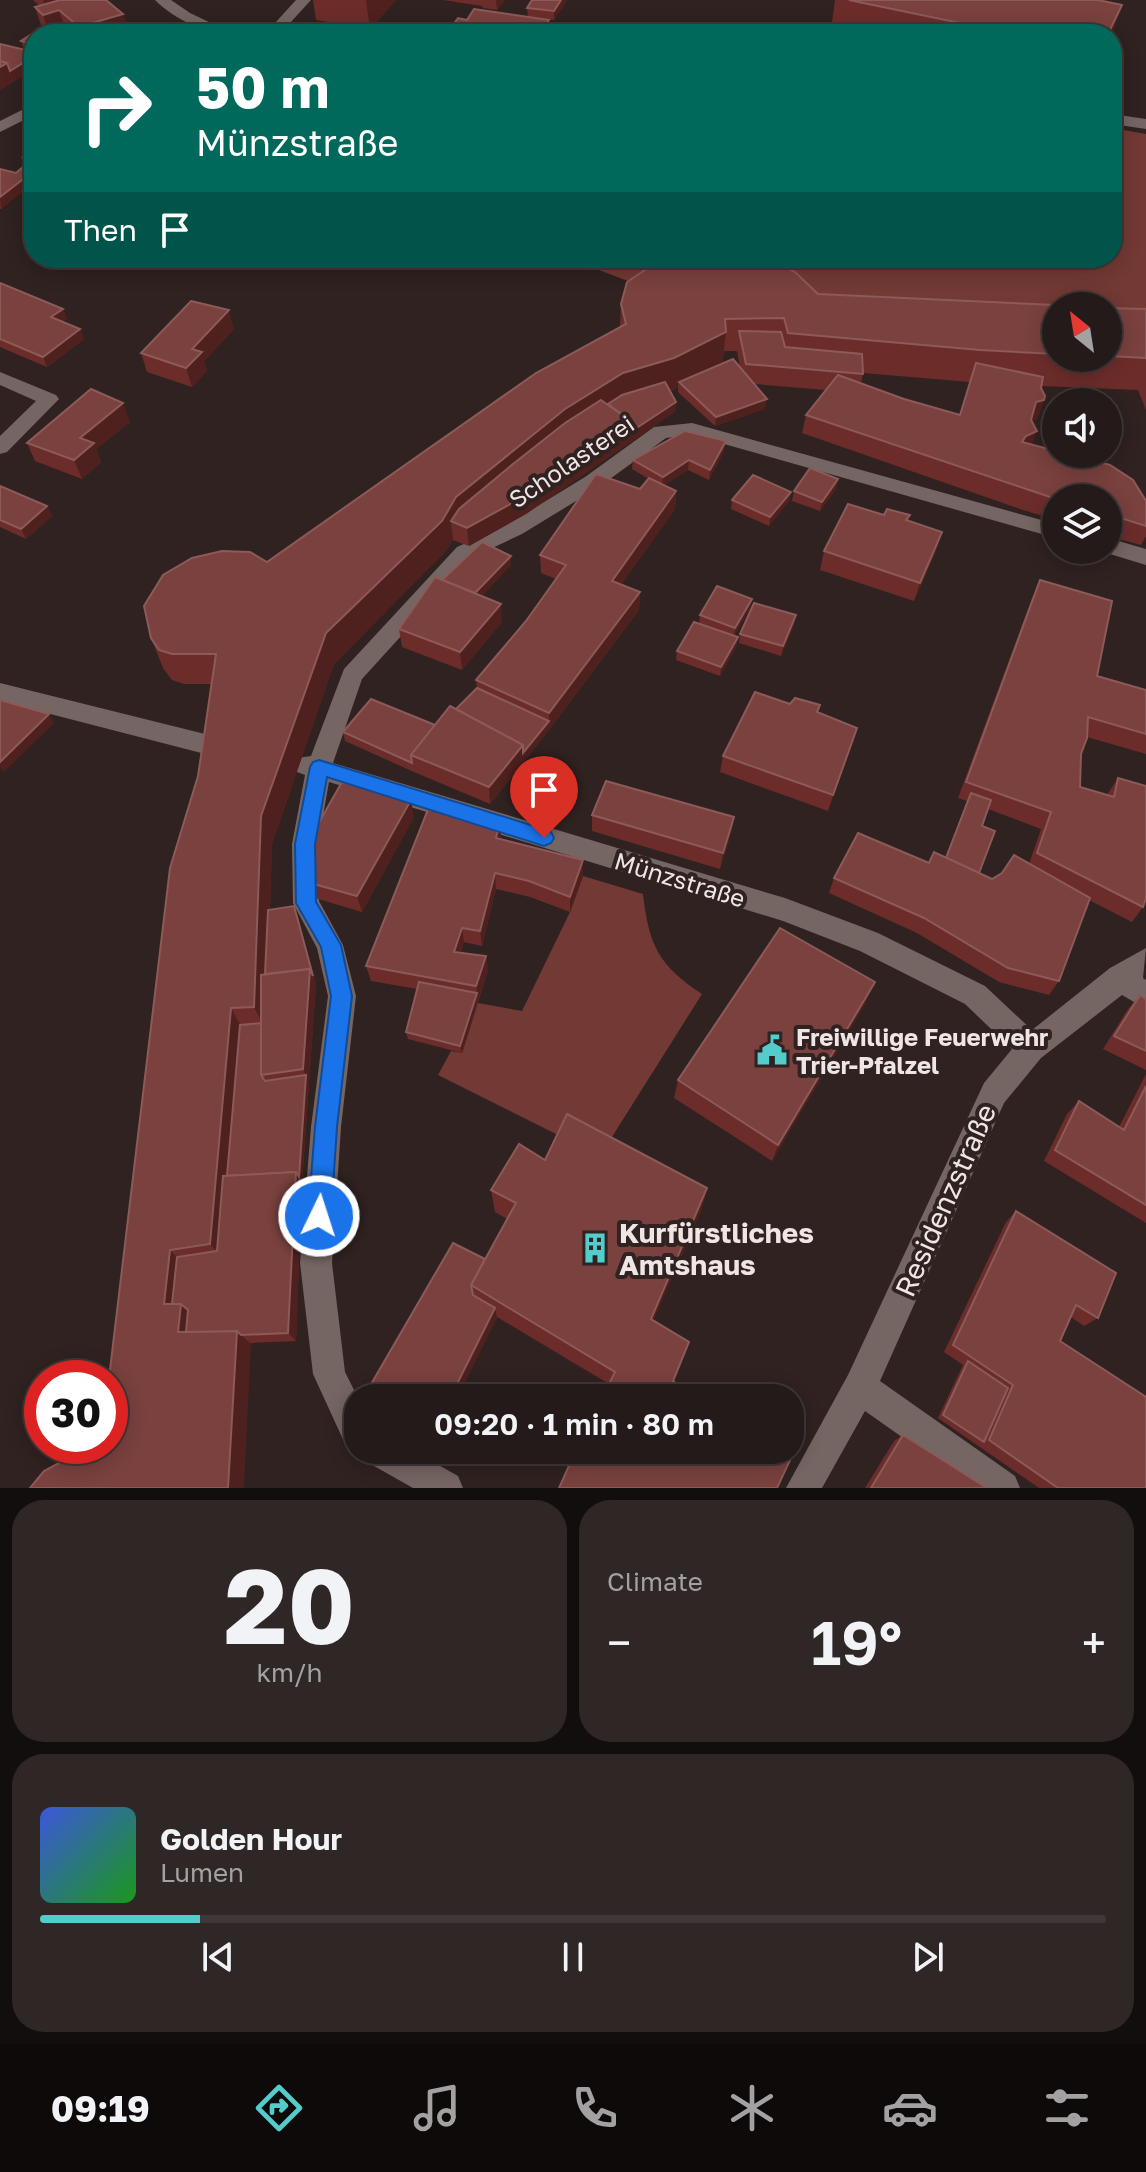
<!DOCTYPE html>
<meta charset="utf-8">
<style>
:root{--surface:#231a19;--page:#2f2726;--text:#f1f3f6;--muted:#a3a1a2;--line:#403838;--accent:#52cdcc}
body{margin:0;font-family:"Golos Text",sans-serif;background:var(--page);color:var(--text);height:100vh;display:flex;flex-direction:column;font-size:30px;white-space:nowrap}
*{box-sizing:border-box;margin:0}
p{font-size:26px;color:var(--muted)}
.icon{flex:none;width:44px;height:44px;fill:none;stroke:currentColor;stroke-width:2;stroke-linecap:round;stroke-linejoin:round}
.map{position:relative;height:1488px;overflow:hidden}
.sheet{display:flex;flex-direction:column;gap:12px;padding:12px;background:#130e0e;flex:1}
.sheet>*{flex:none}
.guide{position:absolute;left:24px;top:24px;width:1098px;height:244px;border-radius:32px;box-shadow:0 4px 20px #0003,0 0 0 2px var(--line);background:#00695c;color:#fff;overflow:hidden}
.needle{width:52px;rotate:330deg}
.controls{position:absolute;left:1042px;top:292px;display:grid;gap:16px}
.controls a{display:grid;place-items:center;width:80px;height:80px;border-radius:50%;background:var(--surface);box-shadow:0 4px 20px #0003,0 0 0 2px var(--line);font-size:40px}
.speed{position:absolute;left:24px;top:1360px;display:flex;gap:16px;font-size:40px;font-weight:700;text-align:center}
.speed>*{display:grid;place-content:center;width:104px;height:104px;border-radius:50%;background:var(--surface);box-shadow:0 4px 20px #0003,0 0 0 2px var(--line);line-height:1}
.speed .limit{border:12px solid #d22;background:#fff;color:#111}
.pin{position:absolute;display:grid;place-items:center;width:68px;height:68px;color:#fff;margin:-82px -34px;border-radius:50% 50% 50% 0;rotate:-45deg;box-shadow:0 0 8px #0007}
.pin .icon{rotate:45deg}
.me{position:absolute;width:88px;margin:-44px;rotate:4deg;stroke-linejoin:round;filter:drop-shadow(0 0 6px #0008)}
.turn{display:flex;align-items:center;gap:28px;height:168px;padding:0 40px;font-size:36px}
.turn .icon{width:104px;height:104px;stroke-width:2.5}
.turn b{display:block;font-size:56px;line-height:68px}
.then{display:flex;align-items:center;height:76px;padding:0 40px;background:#0003;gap:16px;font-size:30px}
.big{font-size:60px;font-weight:600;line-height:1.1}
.sheet .card{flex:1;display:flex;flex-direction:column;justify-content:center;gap:12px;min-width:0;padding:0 28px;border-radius:32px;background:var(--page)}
.sheet .dial{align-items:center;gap:0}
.dial b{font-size:104px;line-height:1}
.song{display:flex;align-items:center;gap:24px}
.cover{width:96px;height:96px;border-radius:12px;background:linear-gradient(135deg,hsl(230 70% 55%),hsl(120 70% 35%))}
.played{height:8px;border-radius:4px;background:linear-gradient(90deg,var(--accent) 15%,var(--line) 15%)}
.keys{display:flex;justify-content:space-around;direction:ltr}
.heat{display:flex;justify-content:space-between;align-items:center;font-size:44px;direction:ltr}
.sheet .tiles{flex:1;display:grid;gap:12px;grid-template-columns:1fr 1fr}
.card:last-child{grid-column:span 2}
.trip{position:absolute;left:344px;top:1384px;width:460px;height:80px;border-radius:32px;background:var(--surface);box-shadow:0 4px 20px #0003,0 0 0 2px var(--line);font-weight:600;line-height:80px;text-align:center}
.tab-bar{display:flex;height:128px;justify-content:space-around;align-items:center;background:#0e0a0a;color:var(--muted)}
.tab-bar .icon{width:56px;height:56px}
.tab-bar .selected{color:var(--accent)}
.tab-bar b{font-size:36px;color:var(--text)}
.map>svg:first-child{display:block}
</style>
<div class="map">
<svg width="1146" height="1488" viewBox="0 0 1146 1488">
<rect width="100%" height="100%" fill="#2f2221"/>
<!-- green -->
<g fill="#733934">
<path d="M1112,128L1146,134V342L1108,341V306H1056V338L636,284L567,258H1112Z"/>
<path d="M583,876L643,894C649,945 658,965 702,994L600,1156L438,1075L451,1051L462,1053L478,1003L522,1011L570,912Z"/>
</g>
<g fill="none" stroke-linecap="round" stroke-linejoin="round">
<!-- minor -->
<g fill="#756563" fill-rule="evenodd">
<path d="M155,0H171L190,13L234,34C206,34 175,20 155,0Z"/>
<path d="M296,0H311L280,34H265Z"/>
<path d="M34,104V115L0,132V121Z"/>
<path d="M1112,114L1146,119V129L1112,124Z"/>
<path d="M0,372L56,395L59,399L7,452L0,454V436L36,401L0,385Z"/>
<path d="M692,423L1056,524V538L692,435L666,438L599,487L522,534L473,557L362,679L333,763L785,898L878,933L985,986L1032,1030L1110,968L1146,948L1143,978L1146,980V1009L1122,995L1041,1058L1004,1103L880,1381L1015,1476L1020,1488H974L865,1411L822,1488H786L848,1375L984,1083L1012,1049L965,1004L860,951L783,921L329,782L318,844L319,901L343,945L356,996L341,1127L332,1263L345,1372L358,1398L360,1450L346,1446L313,1374L300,1263L311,1127L328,996L317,948L293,903L292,844L305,775L297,772L294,765L297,758L311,756L344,669L457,547L508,524L585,477L654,427Z"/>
<path d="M1108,538L1146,549V565L1100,551L1108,550Z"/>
<path d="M0,683L209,735L217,738L221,745L217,752L209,755L0,701Z"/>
<path d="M362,1450H412L458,1476L463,1488H413L367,1462Z"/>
</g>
</g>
<!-- wall -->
<g fill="#6c2d2a" fill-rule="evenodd">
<path d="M33,0H106L123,14L128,31L119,34H72L65,28L49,33L41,25L35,7L40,6Z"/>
<path d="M313,0H396L370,29L316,20Z"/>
<path d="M443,0H505L497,10L483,8L482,6Z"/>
<path d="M567,0L554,20L528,17L527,8Z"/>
<path d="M835,0H1098L1122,5L1112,34H889L832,22Z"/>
<path d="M450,29H549L546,34H451Z"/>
<path d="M34,35V68L0,90V44L24,49L21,41Z"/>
<path d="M34,149V169L27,167L23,157Z"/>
<path d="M0,169L16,173L34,169V192L25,189L1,209H0Z"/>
<path d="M0,283L63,309L67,319L62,322L80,329L84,339L47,367L0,347Z"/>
<path d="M818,294L1056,306V358H1108V308L1146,309V410L1138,390L1041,386L1044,400L1037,419L1031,421L1032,445L1146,501V536L1141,545L1108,536V498H1056V520L1023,510L802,433L806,415L826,390L754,384L765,409L715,426L678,392V387L670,391L676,411L526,514L469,546L453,540L445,552L334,664L272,844L270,910L297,913L316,984L302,1183L296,1341L250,1343L251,1344L110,1446L198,776L212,684H184L172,680L163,668L151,638L267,562L620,327L621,304ZM724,351H737L740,368L722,364ZM863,373L970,382L960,415L904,399L861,383Z"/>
<path d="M234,329L204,361L207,371L192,387L147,372L141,353Z"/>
<path d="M130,422L96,449L101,462L82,479L35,461L27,443Z"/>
<path d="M724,451L709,480L688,470L664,485L676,491L675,509L621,585L640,592L639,610L549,730L490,804L414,772L345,741L343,732L435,725L456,709L477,688L476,680L526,621L556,579L541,573L540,555L640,489L649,479L632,469L633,460Z"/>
<path d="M838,479L836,489L820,511L792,501L794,491Z"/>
<path d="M0,486L47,506L52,516L26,539L0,527Z"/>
<path d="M791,492L789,501L769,526L731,509L732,500Z"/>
<path d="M884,515H910L908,521L936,551L914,601L820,570L824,551Z"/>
<path d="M511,565L482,596L502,622L462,670L402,647L399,629L442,580Z"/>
<path d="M1040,580L1097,676L1146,690V754L1087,737L1081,754L1080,787L1107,795L1118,778L1143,907L1132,922L1089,900L1059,981L1049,995L999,982L917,933L829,893L834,878L929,863L945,858L967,801L958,798L1032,598ZM988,809L1041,829L1029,864L992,879L979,873L982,826Z"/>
<path d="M752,599L750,608L734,636L738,637L736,647L720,676L676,660L677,651L699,623L700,615Z"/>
<path d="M794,625L781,656L739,643L740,634Z"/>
<path d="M790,704L818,713L852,745L828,811L720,772L723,756Z"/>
<path d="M592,815L734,817L731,833L720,869L592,831Z"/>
<path d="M414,817L362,912L315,898L310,883Z"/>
<path d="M501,837L500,840L583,860V876L570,912L530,897L496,889L482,946L464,942L461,952L486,956L488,970L462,1053L408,1039L406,1032L417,989L371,981L366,966Z"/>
<path d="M1140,995L1146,999V1070L1103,1049L1128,1009Z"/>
<path d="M866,1002L772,1161L674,1098L678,1080Z"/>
<path d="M1146,1074V1223L1044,1161L1067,1114L1079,1101L1119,1127Z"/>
<path d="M545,1160L707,1188L701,1211L653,1320L609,1384L497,1317L457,1398H363L485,1259L507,1219L495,1212L491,1190Z"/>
<path d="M1016,1211L1098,1318L1084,1326L1071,1317L1060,1341L1146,1488H1039L938,1418L963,1365L944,1352L1006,1222Z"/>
<path d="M903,1435L987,1488H865L894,1441Z"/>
</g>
<!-- shaded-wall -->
<g fill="#4e201e">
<path d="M43,0H81L46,11Z"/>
<path d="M366,0H396L370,29Z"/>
<path d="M497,0H505L497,10L496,1Z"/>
<path d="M561,0H567L554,20V11Z"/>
<path d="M1122,5L1112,34H1108Z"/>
<path d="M59,10L65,28L49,33L43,15Z"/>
<path d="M123,14L128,31L119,34H81L79,27Z"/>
<path d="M549,20V29L546,34H540Z"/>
<path d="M34,56V68L13,81L10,71Z"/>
<path d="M7,63L13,81L0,90V67Z"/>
<path d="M22,180L25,189L1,209L0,197Z"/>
<path d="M63,309L67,319L55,327L51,317Z"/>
<path d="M229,310L234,329L204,361L207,371L192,387L186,368L192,349Z"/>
<path d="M80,329L84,339L47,367L43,357Z"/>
<path d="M726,332L722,365L679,382L678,387L671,390L622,405L451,521L453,540L445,552L334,664L272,844L266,1030L254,1007L261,816L326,633L456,497L565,409L623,373Z"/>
<path d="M767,399L765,409L715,426L716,417Z"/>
<path d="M1044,400L1037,419L1029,421L1036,402Z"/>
<path d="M676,402V411L526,514L469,546L467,528L632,422Z"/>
<path d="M123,403L130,422L96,449L101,462L82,479L74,460L80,438Z"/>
<path d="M1037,431L1030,450L1022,442L1026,436Z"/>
<path d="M726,441L724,451L709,480L710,470Z"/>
<path d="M689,460L688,470L662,487L663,477Z"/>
<path d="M838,479L836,489L820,511L822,502Z"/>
<path d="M676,491L675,509L611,599L612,581Z"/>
<path d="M791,492L789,501L769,526L770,517Z"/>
<path d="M47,506L52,516L26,539L21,529Z"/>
<path d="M942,532L936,551L914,601L920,583Z"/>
<path d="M511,556V565L469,610L468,600Z"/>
<path d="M640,592L639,610L549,730V713Z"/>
<path d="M752,599L750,608L734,637L735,628Z"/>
<path d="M501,604L502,622L462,670L460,652Z"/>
<path d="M796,615L794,625L781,656L783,646Z"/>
<path d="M738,637L736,647L720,676L721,667Z"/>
<path d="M49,714L54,723L3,773L0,767V762Z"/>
<path d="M549,721V730L490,804L489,787L523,745Z"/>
<path d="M857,728L852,745L828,811L833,795Z"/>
<path d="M411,800L414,817L362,912L357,896Z"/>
<path d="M734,817L731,833L720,869L723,853Z"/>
<path d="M500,821L501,837L497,854L496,838Z"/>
<path d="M583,860V876L570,912V897Z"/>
<path d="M495,873L496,889L482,946L480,931Z"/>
<path d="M294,906L316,984L302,1183L296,1341L288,1333L296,1172L306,1075L303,1069Z"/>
<path d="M462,928L464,942L456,966L454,952Z"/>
<path d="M486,956L488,970L478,1000L476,986Z"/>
<path d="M875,982L866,1002L772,1161L778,1145Z"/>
<path d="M477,993L478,1000L462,1053L460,1046Z"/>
<path d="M231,1008L244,1032L225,1261L210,1244Z"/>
<path d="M707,1188L701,1211L647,1336L651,1319Z"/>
<path d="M170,1250L186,1267L197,1319L195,1346L178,1332L164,1304Z"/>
<path d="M495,1308L497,1317L457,1398H450Z"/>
<path d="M237,1331L251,1344L244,1488H228Z"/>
</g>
<!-- building -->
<g fill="#7a413e" stroke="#8c5a58" stroke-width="2">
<path d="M60,0H106L123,14L79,27L59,10L43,15L35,7Z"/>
<path d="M532,0H561L554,11L527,8Z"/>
<path d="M849,0H1098L1122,5L1108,34H1013Z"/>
<path d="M474,9L549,20L540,34H491L450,29L458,18L467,20Z"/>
<path d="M32,34L34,35V45L21,41Z"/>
<path d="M0,44L34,52V56L10,71L7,63L0,61Z"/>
<path d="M0,61L7,63L0,67Z"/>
<path d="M34,149V160L23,157Z"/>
<path d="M24,166L34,169V183L22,180L0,197V169L16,173Z"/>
<path d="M666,258H767L795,272L818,294L1076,306H1056V354L980,350L788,333L784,318L725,319L726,332L674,358L623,373L565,409L456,497L442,521L326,633L261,816L254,1007L231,1008L210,1244L170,1250L164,1304H181L178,1332L237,1331L228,1488H30L44,1471L91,1446H110L109,1378L170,868L198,776L216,654H172L159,650L151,638L144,606L163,575L192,558L222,551L250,552L267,562L536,373L626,324L621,304L627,282L657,262Z"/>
<path d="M0,283L63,309L51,317L80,329L43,357L0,339Z"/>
<path d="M191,301L229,310L192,349L202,352L186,368L141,353Z"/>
<path d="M1108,308L1146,309V358L1108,356Z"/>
<path d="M739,331L781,332L785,347L862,354L863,374L746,364Z"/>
<path d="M733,359L767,399L716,417L679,382Z"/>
<path d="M976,363L1043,377L1041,388L1045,396L1044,400L1036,402L1031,420L1037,431L1026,436L1022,442L1056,451V454H1068L1110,465L1133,480L1146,501V526L1108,514V498H1056V499L806,415L838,375L904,399L960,415Z"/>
<path d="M665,382L676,402L632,431V422L608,404L622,395Z"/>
<path d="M91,389L123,403L80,438L94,443L74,460L27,443Z"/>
<path d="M601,400L632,422L525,496L467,528L451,521L459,509L513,464L565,423Z"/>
<path d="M685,431L726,441L710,470L689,460L663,477L633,460Z"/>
<path d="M810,468L838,479L822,502L794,491Z"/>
<path d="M596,474L640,489L649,478L676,491L612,581L640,592L549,713L476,680L526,621L566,565L540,555Z"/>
<path d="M753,475L791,492L770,517L732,500Z"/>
<path d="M0,486L47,506L21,529L0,520Z"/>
<path d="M848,504L884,515L887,509L910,515L906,520L942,532L920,583L824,551Z"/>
<path d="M482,542L511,556L475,593L442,580Z"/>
<path d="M435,577L501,604L460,652L399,629Z"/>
<path d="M1040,580L1112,601L1097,676L1146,690V734L1088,717L1087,738L1081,754L1080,787L1114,797L1118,778L1146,786V898L1143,907L1037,853L1051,812L966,782Z"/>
<path d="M717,586L752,599L735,628L700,615Z"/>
<path d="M754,603L796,615L783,646L740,634Z"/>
<path d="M694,622L738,637L721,667L677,651Z"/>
<path d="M477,688L549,721L523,753V745L456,709Z"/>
<path d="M755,692L790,704L795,698L820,705L817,712L857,728L833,795L723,756Z"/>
<path d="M371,699L435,725L411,755L412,763L343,732Z"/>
<path d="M0,700L49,714L0,762Z"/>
<path d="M450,706L523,745L489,787L411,755Z"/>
<path d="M606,781L734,817L723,853L592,815Z"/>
<path d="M342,782L411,800L357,896L310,883L317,826Z"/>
<path d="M971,793L991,800L982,826L995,831L979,873L946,858Z"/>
<path d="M429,807L500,821L496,838L583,860L570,897L529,881L495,873L480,931L462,928L454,952L486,956L476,986L366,966Z"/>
<path d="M858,833L929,863L934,852L992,879L1002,873L1014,855L1090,898L1059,981L1008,968L924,918L834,878Z"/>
<path d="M294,906L313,976L310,969L265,974L268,910Z"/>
<path d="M780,928L875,982L778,1145L678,1080Z"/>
<path d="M310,969L303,1069L261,1075V975Z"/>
<path d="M419,982L477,993L460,1046L406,1032Z"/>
<path d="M1140,995L1146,999V1051L1114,1036Z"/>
<path d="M261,1023V1075L265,1081L306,1075L299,1177L296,1172L227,1176L240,1025Z"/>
<path d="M1146,1086V1205L1055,1150L1079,1101L1124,1130Z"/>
<path d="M567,1114L707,1188L651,1319L689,1342L673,1381L700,1398H602L615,1372L471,1285L516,1203L491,1190L519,1144L545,1160Z"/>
<path d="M296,1172L288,1333L241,1335L237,1331L186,1332L188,1310L181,1304H172L177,1257L217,1251L223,1176Z"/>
<path d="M1016,1211L1116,1273L1098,1318L1076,1305L1060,1341L1146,1397V1488H1058L989,1440L1013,1385L953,1345Z"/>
<path d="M453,1243L485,1259L471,1285L473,1295L495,1308L450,1398H363Z"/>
<path d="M968,1361L1008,1388L984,1442L943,1415Z"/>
<path d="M903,1435L987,1488H871Z"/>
<path d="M576,1450H786L793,1454L777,1488H559Z"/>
</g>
<!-- route -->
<path fill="#1a73e8" stroke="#114b97" stroke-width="2" d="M319,760L544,829L551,832L554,838L551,843L544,846L327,777L315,844L316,902L341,945L352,996L337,1127L331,1216L328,1224L319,1228L311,1224L308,1216L315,1127L331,996L321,947L296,903L295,844L310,767L313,762Z"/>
<!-- icons -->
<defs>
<g id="civic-bare" transform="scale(2.4)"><path d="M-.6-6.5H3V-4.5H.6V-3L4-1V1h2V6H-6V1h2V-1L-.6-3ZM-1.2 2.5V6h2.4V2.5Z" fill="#52cdcc" stroke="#2f2221" stroke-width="2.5" paint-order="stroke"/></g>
<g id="building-bare" transform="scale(2.4)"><path d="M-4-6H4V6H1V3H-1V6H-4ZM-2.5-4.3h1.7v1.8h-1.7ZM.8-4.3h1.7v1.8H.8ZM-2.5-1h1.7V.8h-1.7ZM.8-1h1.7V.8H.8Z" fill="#52cdcc" stroke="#2f2221" stroke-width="2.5" paint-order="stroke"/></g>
</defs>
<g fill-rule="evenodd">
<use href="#civic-bare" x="772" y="1050"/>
<use href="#building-bare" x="595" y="1248"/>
</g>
<g text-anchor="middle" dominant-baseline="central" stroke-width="8" stroke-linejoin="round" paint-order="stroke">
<!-- street labels -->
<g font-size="24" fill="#eee5e4" stroke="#2f2221">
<text transform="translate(571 461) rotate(-34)">Scholasterei</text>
<text transform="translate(680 879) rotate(17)">Münzstraße</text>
</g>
<!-- poi labels -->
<g font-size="24" font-weight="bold" fill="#eee5e4" stroke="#2f2221" text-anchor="start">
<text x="796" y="1036">Freiwillige Feuerwehr<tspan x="796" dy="28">Trier-Pfalzel</tspan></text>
</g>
<!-- near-street labels -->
<g font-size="28" fill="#eee5e4" stroke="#2f2221">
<text transform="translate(945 1200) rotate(-66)">Residenzstraße</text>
</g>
<!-- near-poi labels -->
<g font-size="28" font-weight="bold" fill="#eee5e4" stroke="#2f2221" text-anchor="start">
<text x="619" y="1232">Kurfürstliches<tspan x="619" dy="32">Amtshaus</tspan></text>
</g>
</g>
</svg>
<div class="controls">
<a><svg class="needle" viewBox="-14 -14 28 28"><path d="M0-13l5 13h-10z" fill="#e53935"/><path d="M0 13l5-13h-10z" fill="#a3a1a2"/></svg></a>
<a><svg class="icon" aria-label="sound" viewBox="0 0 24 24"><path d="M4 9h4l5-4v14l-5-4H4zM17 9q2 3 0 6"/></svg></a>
<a><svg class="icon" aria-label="layers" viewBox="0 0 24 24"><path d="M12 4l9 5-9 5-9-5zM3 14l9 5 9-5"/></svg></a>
</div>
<div class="speed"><div class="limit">30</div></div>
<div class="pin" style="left:544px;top:838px;background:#d93025"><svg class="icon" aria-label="arrive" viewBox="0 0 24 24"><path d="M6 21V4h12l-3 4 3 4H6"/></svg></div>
<svg class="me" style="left:319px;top:1216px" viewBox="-20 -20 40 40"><circle r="17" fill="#1a73e8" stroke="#fff" stroke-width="3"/><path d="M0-11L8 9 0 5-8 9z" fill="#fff"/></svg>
<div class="trip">09:20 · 1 min · 80 m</div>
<div class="guide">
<div class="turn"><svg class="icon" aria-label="right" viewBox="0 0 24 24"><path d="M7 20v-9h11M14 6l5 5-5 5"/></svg><div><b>50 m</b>Münzstraße</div></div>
<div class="then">Then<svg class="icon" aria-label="arrive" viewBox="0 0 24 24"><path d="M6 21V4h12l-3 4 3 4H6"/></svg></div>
</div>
</div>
<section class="sheet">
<div class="tiles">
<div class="card dial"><b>20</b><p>km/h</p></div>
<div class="card"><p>Climate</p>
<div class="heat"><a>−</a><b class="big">19°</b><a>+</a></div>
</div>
<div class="card">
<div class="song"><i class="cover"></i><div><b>Golden Hour</b><p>Lumen</p></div></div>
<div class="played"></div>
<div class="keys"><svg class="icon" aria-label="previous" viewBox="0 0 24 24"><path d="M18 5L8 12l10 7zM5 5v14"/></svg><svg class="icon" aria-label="pause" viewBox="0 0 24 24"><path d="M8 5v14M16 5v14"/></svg><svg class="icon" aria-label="next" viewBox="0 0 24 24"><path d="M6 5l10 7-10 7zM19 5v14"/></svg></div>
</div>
</div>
</section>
<nav class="tab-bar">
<b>09:19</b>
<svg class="icon selected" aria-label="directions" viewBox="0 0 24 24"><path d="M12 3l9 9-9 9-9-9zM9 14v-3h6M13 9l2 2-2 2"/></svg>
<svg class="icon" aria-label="music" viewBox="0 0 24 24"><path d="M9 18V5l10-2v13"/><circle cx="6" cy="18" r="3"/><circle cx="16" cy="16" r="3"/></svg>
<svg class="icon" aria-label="phone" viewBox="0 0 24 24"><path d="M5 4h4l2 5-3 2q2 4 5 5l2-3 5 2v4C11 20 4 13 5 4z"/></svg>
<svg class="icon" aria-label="climate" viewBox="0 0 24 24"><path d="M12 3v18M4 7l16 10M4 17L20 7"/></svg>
<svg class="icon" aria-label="car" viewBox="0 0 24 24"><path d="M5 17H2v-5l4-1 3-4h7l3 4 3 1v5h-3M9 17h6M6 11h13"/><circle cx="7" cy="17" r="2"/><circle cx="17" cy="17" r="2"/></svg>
<svg class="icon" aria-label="filters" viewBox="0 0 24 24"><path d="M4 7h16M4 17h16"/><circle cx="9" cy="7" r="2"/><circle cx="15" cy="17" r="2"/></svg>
</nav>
